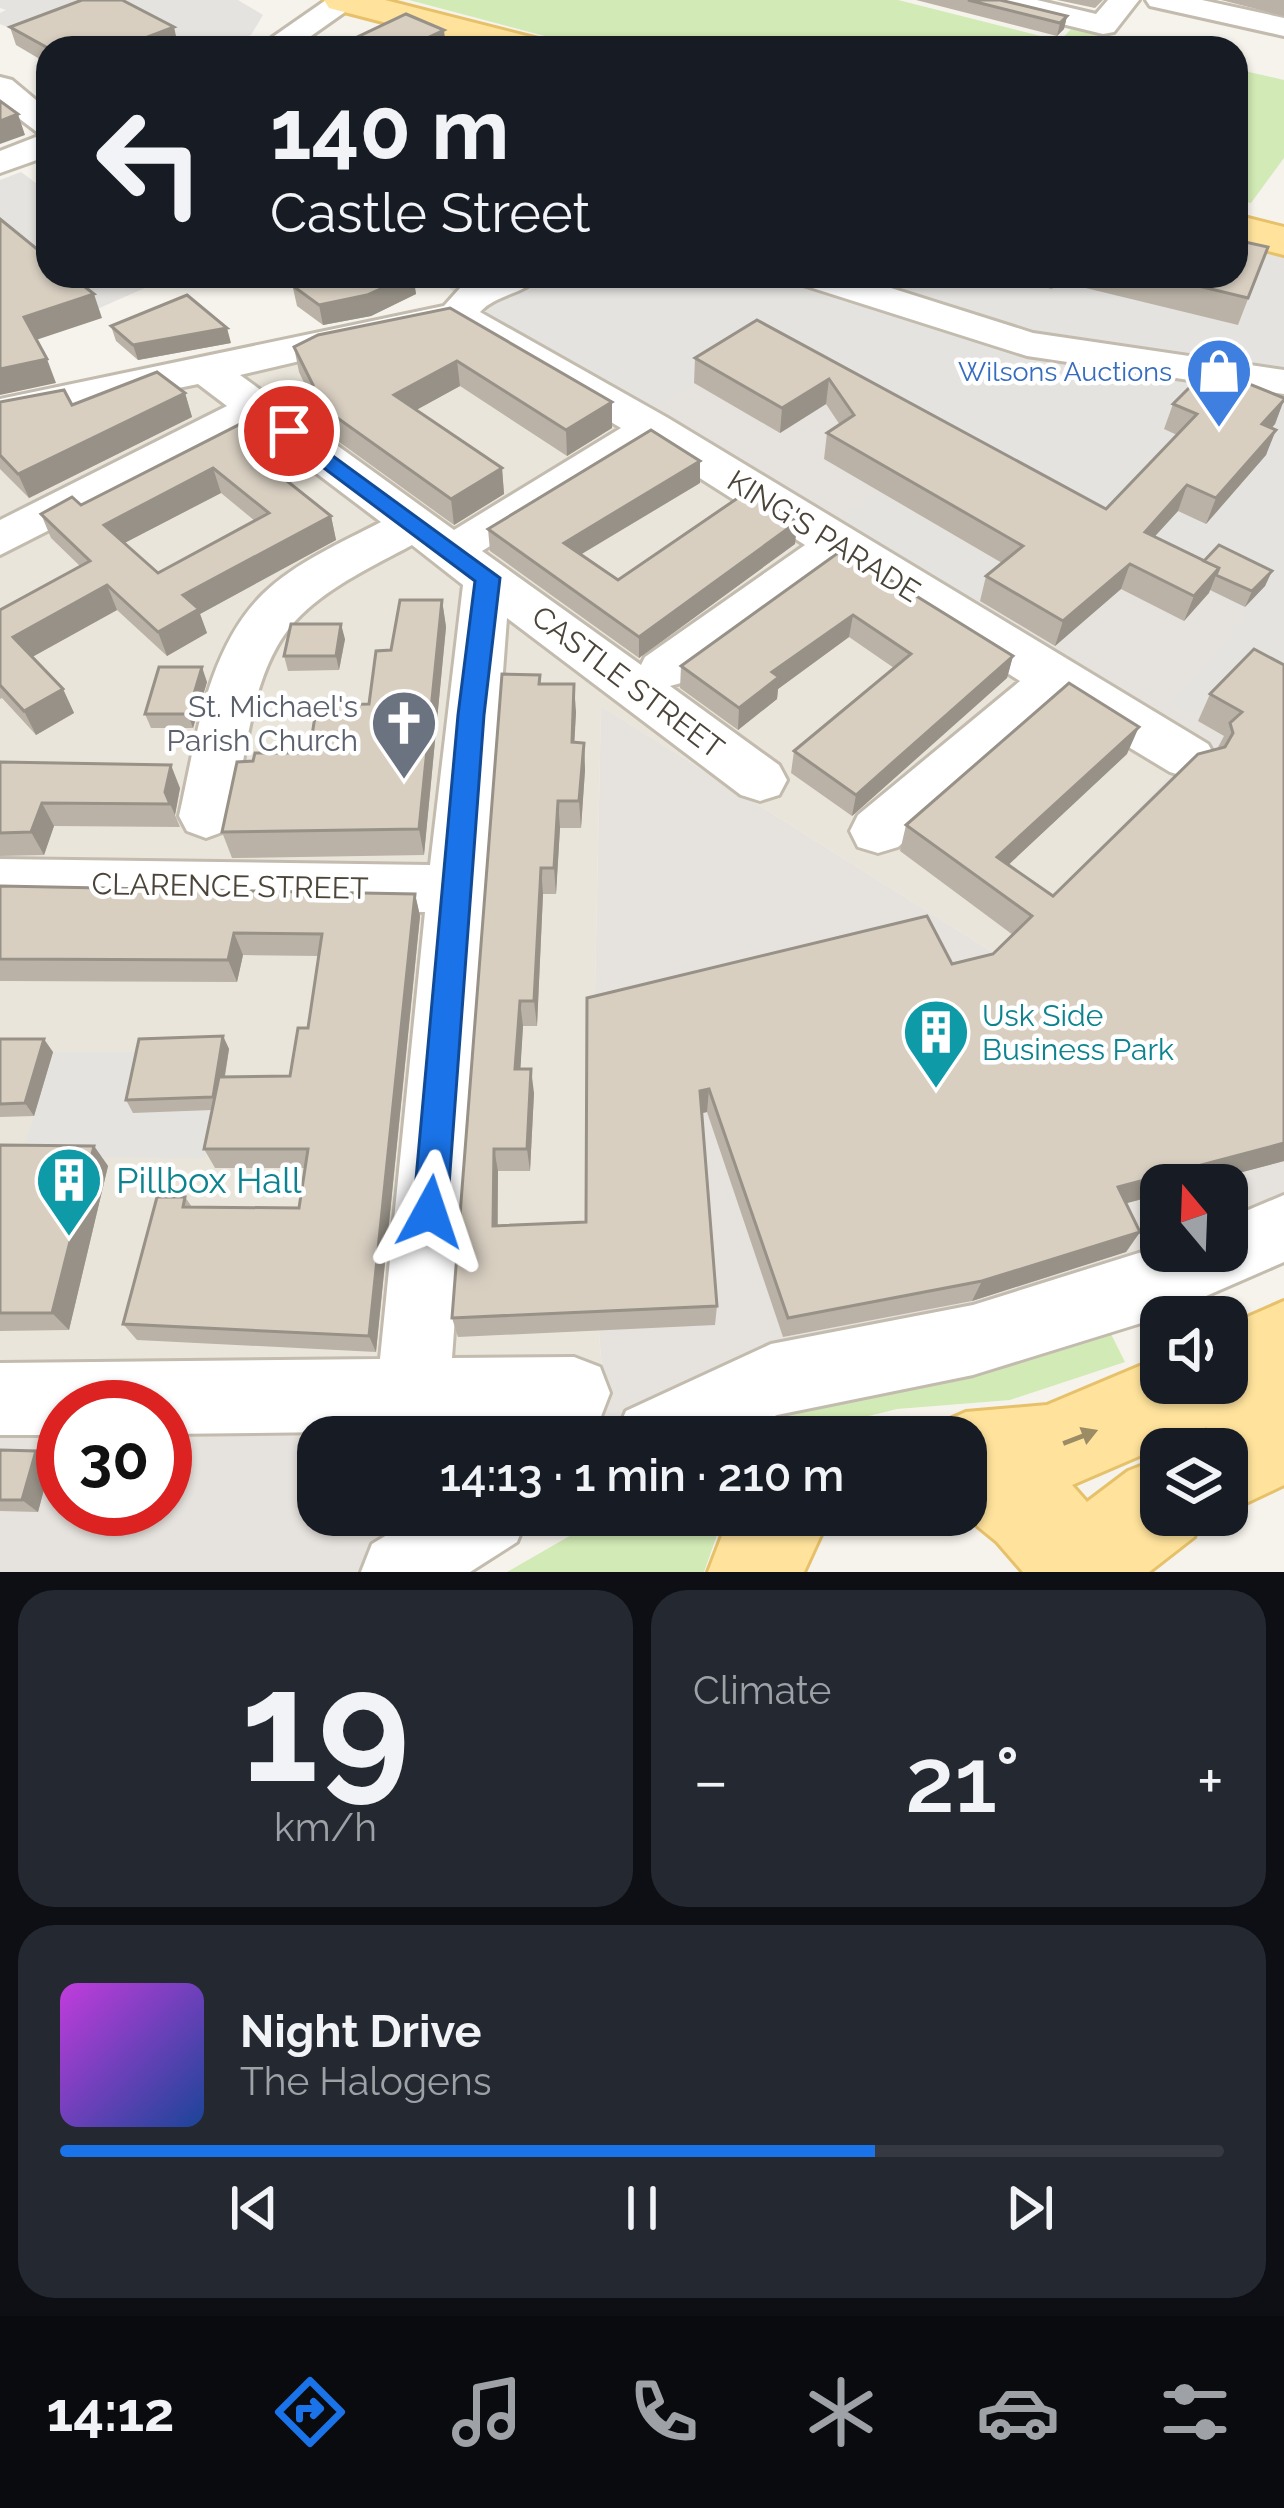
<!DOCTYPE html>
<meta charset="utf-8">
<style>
:root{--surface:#171b24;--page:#242831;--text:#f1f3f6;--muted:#9ea1a6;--line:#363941;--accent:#1a73e8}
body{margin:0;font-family:Raleway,sans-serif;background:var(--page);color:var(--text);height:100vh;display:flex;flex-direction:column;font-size:45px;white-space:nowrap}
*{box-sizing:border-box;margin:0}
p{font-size:39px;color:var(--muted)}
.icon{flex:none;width:66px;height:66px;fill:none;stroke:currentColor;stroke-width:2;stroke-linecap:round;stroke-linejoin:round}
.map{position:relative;height:1572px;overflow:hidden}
.sheet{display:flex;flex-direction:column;gap:18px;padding:18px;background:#0d0f14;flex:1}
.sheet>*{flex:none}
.banner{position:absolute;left:36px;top:36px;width:1212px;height:252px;border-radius:36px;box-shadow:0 3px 9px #0004;background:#171b24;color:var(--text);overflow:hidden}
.needle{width:78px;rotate:341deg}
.buttons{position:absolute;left:1140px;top:1164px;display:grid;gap:24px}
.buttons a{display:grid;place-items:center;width:108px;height:108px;border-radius:24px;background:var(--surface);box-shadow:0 3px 9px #0004;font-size:60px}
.speed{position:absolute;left:36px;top:1380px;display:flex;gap:24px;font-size:60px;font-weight:700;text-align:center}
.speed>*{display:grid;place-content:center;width:156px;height:156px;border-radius:50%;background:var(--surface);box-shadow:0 3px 9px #0004;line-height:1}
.speed .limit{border:18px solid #d22;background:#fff;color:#111}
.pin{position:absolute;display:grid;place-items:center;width:102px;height:102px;color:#fff;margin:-51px;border:6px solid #fff;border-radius:50%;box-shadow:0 3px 12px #0007}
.me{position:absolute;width:132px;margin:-66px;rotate:5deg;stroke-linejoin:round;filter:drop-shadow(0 0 9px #0008)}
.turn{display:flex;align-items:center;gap:42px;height:252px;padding:0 36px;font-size:54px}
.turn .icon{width:156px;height:156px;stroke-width:2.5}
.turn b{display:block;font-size:84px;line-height:102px}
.big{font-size:90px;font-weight:600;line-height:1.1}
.sheet .card{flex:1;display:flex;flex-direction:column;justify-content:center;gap:18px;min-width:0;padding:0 42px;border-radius:36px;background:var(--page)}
.sheet .dial{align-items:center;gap:0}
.dial b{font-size:156px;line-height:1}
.song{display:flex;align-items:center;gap:36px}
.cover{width:144px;height:144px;border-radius:18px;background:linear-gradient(135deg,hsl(290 70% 55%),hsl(220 70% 35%))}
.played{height:12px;border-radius:6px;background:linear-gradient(90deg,var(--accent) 70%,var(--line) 70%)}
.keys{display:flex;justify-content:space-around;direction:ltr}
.heat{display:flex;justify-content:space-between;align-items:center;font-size:66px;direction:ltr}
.sheet .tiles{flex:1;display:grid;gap:18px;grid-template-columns:1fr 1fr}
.card:last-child{grid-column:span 2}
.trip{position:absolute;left:297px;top:1416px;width:690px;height:120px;border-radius:36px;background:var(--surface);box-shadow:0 3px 9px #0004;font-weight:600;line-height:120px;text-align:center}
.dock{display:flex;height:192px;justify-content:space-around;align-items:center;background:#090b0e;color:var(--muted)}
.dock .icon{width:84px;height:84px}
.dock .selected{color:var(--accent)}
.dock b{font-size:54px;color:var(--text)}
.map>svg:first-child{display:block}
</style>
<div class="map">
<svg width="1284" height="1572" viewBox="0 0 1284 1572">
<rect width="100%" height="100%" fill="#f6f3ec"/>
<!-- residential -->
<path fill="#eae5da" d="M458,317L1189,758L994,953L601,706L590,1228L604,1393L0,1399V412Z"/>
<!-- industrial -->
<path fill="#e6e2dd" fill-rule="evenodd" d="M1236,229L1284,241V1228L1151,1285L652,1437H318V1515H490L400,1572H0V1401L604,1392L590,1228L601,706L994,953L1188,758L487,328L520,276H1236ZM1161,1185H1227V1251H1161ZM63,1407H165V1509H63Z"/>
<!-- green -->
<g fill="#d2eab5">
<path d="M409,0H898L1060,41L1071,29L1150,48H590Z"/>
<path d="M1236,69L1284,80V158L1251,203L1236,200Z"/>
<path d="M1107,1326L1125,1362L1010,1400L897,1409L784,1437H726L810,1385Z"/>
<path d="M606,1515H724L704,1572H507Z"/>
</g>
<!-- parking -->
<g fill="#e5e3e0">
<path d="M0,0H238L263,15L251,35L227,48H190L96,3L16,31L0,24V13L6,10L0,8Z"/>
<path d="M21,172L48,192V273L0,241V180Z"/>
<path d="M1236,248L1284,260V681L1239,677L1192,716L1172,703L1250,612L1076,524L970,608L837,526L877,492L988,560L1051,507L755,343L651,411L480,314L435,276H1236Z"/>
<path d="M52,276H158L163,280L95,310Z"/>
<path d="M53,1052H146L219,1110L205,1158L21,1157Z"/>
</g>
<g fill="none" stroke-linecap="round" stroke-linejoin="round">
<!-- minor casing -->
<g stroke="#c2bbae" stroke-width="6">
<g id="minor">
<path d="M326,0H362L294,48H257Z"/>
<path d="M985,0H1037L1096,14L1108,0H1139L1114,32L1103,34L989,6Z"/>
<path d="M1146,0H1202L1284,18V36L1150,6Z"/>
<path d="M0,77L12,80L48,110V156L0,173V151L41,135L0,104Z"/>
<path d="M483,276H539C526,294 496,294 480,312L668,418L1208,744L1216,758L1208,772L1189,778L1170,772L1059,705L898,847L878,853L858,847L850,831L858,815L1020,681L839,567L681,683L670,686L779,765L787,780L779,795L760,801L741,795L507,618L452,1358L574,1357L600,1367L610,1393L600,1419L574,1429L165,1434V1407H63V1435H0V1363L380,1359L425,912L0,905V859L430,865L463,585L412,545C373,566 332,585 301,615C251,663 247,752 233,816L225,831L206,838L187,831L179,816C196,742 206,650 263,594C296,562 341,543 381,522L254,426L0,555V520L227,406L198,384L0,425V399L444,306L461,287ZM454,329L621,428L454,530L240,375L432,330ZM651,447L805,545L645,657L641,665L482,551Z"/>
<path d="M795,276H853L1033,333L1284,370V394L1027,356L800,284Z"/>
<path d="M1284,1195V1262L1151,1320L973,1375L777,1415L732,1437H615L626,1411L771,1344L973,1305L1161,1246V1251H1227V1219Z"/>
<path d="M420,1515H528L517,1542L470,1572H361L372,1544Z"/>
</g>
</g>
<!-- major casing -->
<g stroke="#e6c16a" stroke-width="6">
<g id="major">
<path d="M324,0H385L542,40L547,48H483L329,8Z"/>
<path d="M1236,215L1284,227V255L1236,243Z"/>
<path d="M1284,1301V1485L1227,1512V1449H1188L1195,1434L1209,1426L1072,1485L1087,1502L1128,1471L1161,1458V1515H1203L1194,1537L1149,1572H1023L997,1542L964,1515L966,1437H929L934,1426L966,1412L1047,1405L1161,1357V1383H1227V1326Z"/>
<path d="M730,1515H830L804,1572H708Z"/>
</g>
</g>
<!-- minor -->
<use href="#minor" fill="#fff" fill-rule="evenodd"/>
<!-- major -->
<use href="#major" fill="#ffe39c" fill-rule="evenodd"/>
</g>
<!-- wall -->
<g fill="#bab2a6" fill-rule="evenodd">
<path d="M916,0H1000L1067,16L1064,29L1057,36Z"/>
<path d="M1057,0H1103L1095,8Z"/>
<path d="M1221,0H1284V16Z"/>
<path d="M10,27L178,45L48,48V64L16,45Z"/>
<path d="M1268,247L1238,325L1057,281L1052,289L1001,276H1236Z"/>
<path d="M274,276H413L416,294L371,316L323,325L297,306L293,288Z"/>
<path d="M450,308L612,428L567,456L460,386L416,410L502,468L504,494L454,525L306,418L301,392L307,389L299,372L294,347Z"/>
<path d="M757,320L1106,509L1177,435L1164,429L1173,404L1221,388L1284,398L1275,424L1271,428L1266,455L1206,524L1178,511L1154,537L1204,561L1272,571L1265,586L1245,607L1210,590L1184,621L1121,589L1055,646L980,601L986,576L1002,563L824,459L827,433L840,425L826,404L780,433L694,383L695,358Z"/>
<path d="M111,326L231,343L138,360L116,341Z"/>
<path d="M185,393L192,417L29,498L0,469V402L72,405Z"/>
<path d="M282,433L288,457L269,467L331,516L336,540L200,614L207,633L167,656L117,610L32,657L63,689L74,713L36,735L2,698L0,699V610L80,566L51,538L41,514L81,505ZM221,493L255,521L158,573L124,543Z"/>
<path d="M700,483L581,554L618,580L797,522L795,544L639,658L490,551L488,529Z"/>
<path d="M842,550L1013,656L1007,678L852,816L791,773L794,751L894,668L849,637L778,689L777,699L738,730L680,688L681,666Z"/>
<path d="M442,600L446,627L424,855L232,858L222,832L253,761L309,753L369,704L391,650Z"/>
<path d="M345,639L339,670L288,671L284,656Z"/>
<path d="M1284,665V1161L1193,1185H1161V1194L1126,1203L1140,1232L1126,1252L972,1301L783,1337L707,1112L702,1113L717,1306L715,1325L458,1337L452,1318L540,675L541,684L576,712L574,742L584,743L585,770L581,828H560L556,894H543L537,1026H523L520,1069L534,1093L530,1171H498V1226L586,1222L587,998L952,964L993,954L1013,935L900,851L906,825L1127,754L1008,865L1053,896L1217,749L1224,736L1198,721L1210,694Z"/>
<path d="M207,682L193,728H151L145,714Z"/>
<path d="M0,762L180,788L175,815L180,827L54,826L44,855L0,856Z"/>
<path d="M0,886L415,894L420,916L376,1352L137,1340L123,1324L185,1197L192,1207L299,1208L305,1168H215L204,1149L212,1110L133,1113L126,1100L223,1036L229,1049L225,1077L290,1076L308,1028L319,956L243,955L237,982L0,981Z"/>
<path d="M0,1039L53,1052L34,1116L0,1117Z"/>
<path d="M0,1145L94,1146L108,1166L69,1330L0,1331Z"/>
<path d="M0,1450L36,1451L51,1463L38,1512L0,1511Z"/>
</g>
<!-- shaded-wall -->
<g fill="#979187">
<path d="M1067,16L1064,29L1057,36L1060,23Z"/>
<path d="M174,27L178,45L171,48H119Z"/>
<path d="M444,30L446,48H406Z"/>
<path d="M18,114L25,135L0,144V121Z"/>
<path d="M409,276H413L416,294L371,316L323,325L319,305Z"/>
<path d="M94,294L102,318L33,341L24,317Z"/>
<path d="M227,328L231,343L138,360L133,345Z"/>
<path d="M47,359L56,383L0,395V369Z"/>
<path d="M457,361L460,386L398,420L394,395Z"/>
<path d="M829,379L826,404L780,433L782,408Z"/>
<path d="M185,393L192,417L29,498L18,474Z"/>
<path d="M1284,400L1275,424L1252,450L1262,424Z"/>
<path d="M612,402V428L567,456L566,430Z"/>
<path d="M1276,430L1266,455L1206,524L1216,498Z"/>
<path d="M282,433L288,457L254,475L248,450Z"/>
<path d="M700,461V483L565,564L564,543Z"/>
<path d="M213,468L221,493L113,549L104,525Z"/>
<path d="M502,468L504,494L454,525L451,499Z"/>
<path d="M1187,485L1178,511L1136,557L1145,532Z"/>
<path d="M331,516L336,540L200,614L207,633L167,656L158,632L183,595Z"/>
<path d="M797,522L795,544L639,658V637Z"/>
<path d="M1130,564L1121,589L1055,646L1063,621Z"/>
<path d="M1219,568L1209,593L1184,621L1194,596Z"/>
<path d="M1272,571L1265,586L1245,607L1252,591Z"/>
<path d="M107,585L117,610L25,661L13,637Z"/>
<path d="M442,600L446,627L424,855L419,829Z"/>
<path d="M853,615L849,637L778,689L777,699L738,730L739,708L772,672Z"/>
<path d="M341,624L345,639L339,670L336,656Z"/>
<path d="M1013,656L1007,678L852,816L856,795Z"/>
<path d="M202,667L207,682L193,728L188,714Z"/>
<path d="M574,684L576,712L573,769L572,742Z"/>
<path d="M63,689L74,713L36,735L24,711Z"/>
<path d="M1139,727L1127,754L989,883L997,857Z"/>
<path d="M584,743L585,770L581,828L579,801Z"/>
<path d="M171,765L180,788L175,815L165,792Z"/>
<path d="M558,801L560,828L556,894L554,868Z"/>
<path d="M42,803L54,826L44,855L31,832Z"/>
<path d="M541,868L543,894L537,1026L534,1001Z"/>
<path d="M415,894L420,916L376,1352L369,1336Z"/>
<path d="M234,933L243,955L237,982L228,960Z"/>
<path d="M520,1001L523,1026L519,1093L515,1069Z"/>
<path d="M223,1036L229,1049L219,1110L213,1097Z"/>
<path d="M44,1039L53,1052L34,1116L25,1103Z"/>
<path d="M531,1069L534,1093L530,1171L527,1149Z"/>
<path d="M709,1089L707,1112L698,1114L700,1091Z"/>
<path d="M1284,1143V1161L1193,1185H1161V1194L1105,1209L1118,1187Z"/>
<path d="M94,1146L108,1166L69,1330L52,1313Z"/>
<path d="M494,1149L498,1171L497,1247L493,1226Z"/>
<path d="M1140,1232L1126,1252L972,1301L982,1281Z"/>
<path d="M36,1451L51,1463L38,1512L22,1500Z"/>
</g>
<!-- building -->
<g fill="#d8cfc1" stroke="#979187" stroke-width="3" fill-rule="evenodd">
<path d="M82,0H122L174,27L119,48H48L10,27Z"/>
<path d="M968,0H1000L1067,16L1060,23Z"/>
<path d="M406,14L444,30L406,48H365L349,41Z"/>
<path d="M0,101L18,114L0,121Z"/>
<path d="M0,219L48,258V276H71L94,294L24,317L47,359L0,369Z"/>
<path d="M1236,240L1268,247L1248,298L1157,276H1236Z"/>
<path d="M302,276H409L367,295L319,305L293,286L307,280Z"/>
<path d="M187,295L227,328L133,345L111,326Z"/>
<path d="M450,308L612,402L566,430L457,361L394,395L502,468L451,499L301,392L313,385L294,347L318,335Z"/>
<path d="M757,320L1106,509L1197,414L1173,404L1198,379L1221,388L1232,377L1284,398V400L1262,424L1276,430L1216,498L1187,485L1145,532L1219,568L1194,596L1130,564L1063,621L986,576L1023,546L827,433L854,415L829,379L782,408L695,358Z"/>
<path d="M157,372L185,393L18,474L0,455V402L64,390L72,405Z"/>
<path d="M258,415L282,433L248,450L331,516L183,595L199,609L158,632L107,585L13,637L63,689L24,711L0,685V610L90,561L41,514L72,497L81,505ZM213,468L269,513L158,573L104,525Z"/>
<path d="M651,430L700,461L564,543L618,580L748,491L797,522L639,637L488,529Z"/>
<path d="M1219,545L1272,571L1252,591L1216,575L1219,568L1204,561Z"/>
<path d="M842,550L1013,656L856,795L794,751L911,654L853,615L772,672L779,677L739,708L681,666Z"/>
<path d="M400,600H442L419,829L222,832L237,762L253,761L255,753H309L317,705L369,704L376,651L391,650Z"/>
<path d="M291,624H341L336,656H284Z"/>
<path d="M1254,649L1284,665V1143L1118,1187L1140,1232L982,1281L788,1318L709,1089L700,1091L717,1306L452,1318L502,674L540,675L539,684H574L572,742L584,743L579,801H558L554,868H541L534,1001H520L515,1069H531L527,1149H494L493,1226L586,1222L587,998L927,916L952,964L993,954L1032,916L906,825L1069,683L1139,727L997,857L1053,896L1198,754L1225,747L1233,733L1230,723L1242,712L1210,694Z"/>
<path d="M159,667H202L188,714H145Z"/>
<path d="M0,762L171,765L165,792L170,804L42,803L31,832L0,833Z"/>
<path d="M0,886L415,894L369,1336L123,1324L157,1197H185L183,1207L299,1208L308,1149H204L219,1077L290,1076L298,1028H308L322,934L234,933L228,960L0,959Z"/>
<path d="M223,1036L213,1097L126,1100L139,1039Z"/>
<path d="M0,1039H44L25,1103L0,1104Z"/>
<path d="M0,1145L94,1146L52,1313H0Z"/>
<path d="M0,1450L36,1451L22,1500H0Z"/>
</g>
<!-- one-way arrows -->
<defs><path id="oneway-solid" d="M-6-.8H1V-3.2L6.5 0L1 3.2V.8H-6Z" transform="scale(3)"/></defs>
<use fill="#9c8c66" href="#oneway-solid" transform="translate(1080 1437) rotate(-21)"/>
<!-- route -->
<path fill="#1a73e8" stroke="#114b97" stroke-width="3" d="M289,424L500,578L484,715L447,1212L442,1224L430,1229L418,1224L413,1212L458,715L475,581L281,436V426Z"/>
<!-- icons -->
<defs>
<g id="shop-pin" transform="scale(3.45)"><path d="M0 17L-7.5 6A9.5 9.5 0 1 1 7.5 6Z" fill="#3f7fe0" stroke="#fff"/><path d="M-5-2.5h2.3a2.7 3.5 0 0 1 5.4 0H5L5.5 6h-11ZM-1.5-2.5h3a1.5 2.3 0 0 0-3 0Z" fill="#fff"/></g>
<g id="church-pin" transform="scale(3.45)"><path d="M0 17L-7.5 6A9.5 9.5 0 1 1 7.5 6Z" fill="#6b7280" stroke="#fff"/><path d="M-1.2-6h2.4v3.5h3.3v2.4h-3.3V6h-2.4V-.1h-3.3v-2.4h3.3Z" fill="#fff"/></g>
<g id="building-pin" transform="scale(3.45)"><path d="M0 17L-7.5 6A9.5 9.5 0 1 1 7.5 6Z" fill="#0f9aa8" stroke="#fff"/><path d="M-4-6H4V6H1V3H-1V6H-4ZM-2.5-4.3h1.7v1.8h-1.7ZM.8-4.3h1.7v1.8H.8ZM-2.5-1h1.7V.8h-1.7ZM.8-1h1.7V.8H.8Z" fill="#fff"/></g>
</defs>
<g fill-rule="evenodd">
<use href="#shop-pin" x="1219" y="371"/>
<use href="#church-pin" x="404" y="723"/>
<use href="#building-pin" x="936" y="1032"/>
<use href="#building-pin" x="69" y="1180"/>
</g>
<g text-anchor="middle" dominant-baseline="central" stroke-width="9" stroke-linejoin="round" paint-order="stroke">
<!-- far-shop labels -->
<g font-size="27" fill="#366cbe" stroke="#fff" text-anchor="end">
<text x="1172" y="371">Wilsons Auctions</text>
</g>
<!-- street labels -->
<g font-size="30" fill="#4b4439" stroke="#fff">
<text transform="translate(824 536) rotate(32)">KING'S PARADE</text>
<text transform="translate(628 682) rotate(37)">CASTLE STREET</text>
<text transform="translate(230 886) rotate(1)">CLARENCE STREET</text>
</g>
<!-- worship labels -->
<g font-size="30" fill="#5b616d" stroke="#fff" text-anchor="end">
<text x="358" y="706">St. Michael's<tspan x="358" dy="34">Parish Church</tspan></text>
</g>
<!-- culture labels -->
<g font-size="30" fill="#0d838f" stroke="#fff" text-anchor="start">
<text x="982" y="1015">Usk Side<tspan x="982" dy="34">Business Park</tspan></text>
</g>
<!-- near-culture labels -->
<g font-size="36" fill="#0d838f" stroke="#fff" text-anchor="start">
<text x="116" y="1180">Pillbox Hall</text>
</g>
</g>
</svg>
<div class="buttons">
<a><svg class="needle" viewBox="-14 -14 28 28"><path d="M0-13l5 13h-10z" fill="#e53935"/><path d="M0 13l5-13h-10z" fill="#9ea1a6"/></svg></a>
<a><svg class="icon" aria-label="sound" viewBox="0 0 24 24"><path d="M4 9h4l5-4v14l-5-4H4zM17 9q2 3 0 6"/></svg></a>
<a><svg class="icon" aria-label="layers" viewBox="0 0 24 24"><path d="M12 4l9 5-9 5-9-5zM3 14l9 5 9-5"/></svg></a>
</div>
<div class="speed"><div class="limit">30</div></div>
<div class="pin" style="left:289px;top:431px;background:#d93025"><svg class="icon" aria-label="arrive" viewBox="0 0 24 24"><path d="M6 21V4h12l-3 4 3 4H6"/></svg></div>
<svg class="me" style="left:430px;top:1212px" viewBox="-20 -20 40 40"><path d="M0-17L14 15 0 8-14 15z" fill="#1a73e8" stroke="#fff" stroke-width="4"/></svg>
<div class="trip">14:13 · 1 min · 210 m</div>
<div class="banner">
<div class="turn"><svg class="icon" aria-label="left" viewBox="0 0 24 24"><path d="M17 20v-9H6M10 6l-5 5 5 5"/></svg><div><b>140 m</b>Castle Street</div></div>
</div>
</div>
<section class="sheet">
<div class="tiles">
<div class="card dial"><b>19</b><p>km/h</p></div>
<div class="card"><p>Climate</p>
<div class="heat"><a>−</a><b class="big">21°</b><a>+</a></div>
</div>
<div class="card">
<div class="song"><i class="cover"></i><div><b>Night Drive</b><p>The Halogens</p></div></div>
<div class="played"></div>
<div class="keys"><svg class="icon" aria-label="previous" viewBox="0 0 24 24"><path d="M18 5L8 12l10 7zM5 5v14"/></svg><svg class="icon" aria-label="pause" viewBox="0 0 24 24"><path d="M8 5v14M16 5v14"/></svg><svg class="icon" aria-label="next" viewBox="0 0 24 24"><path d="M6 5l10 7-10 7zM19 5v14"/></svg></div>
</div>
</div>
</section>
<nav class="dock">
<b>14:12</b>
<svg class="icon selected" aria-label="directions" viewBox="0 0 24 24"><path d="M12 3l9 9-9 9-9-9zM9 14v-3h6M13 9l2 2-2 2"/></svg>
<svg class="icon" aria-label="music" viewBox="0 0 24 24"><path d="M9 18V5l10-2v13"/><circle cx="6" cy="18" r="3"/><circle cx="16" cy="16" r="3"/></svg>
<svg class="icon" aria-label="phone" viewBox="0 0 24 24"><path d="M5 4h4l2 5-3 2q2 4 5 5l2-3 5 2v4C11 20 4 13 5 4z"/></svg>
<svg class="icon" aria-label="climate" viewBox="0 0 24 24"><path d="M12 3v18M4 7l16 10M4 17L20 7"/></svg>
<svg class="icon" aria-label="car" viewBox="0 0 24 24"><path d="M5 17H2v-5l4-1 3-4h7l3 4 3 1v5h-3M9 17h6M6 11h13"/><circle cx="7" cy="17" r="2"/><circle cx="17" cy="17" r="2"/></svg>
<svg class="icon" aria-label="filters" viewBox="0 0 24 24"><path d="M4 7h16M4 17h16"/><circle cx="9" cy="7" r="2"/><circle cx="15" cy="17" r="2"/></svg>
</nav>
